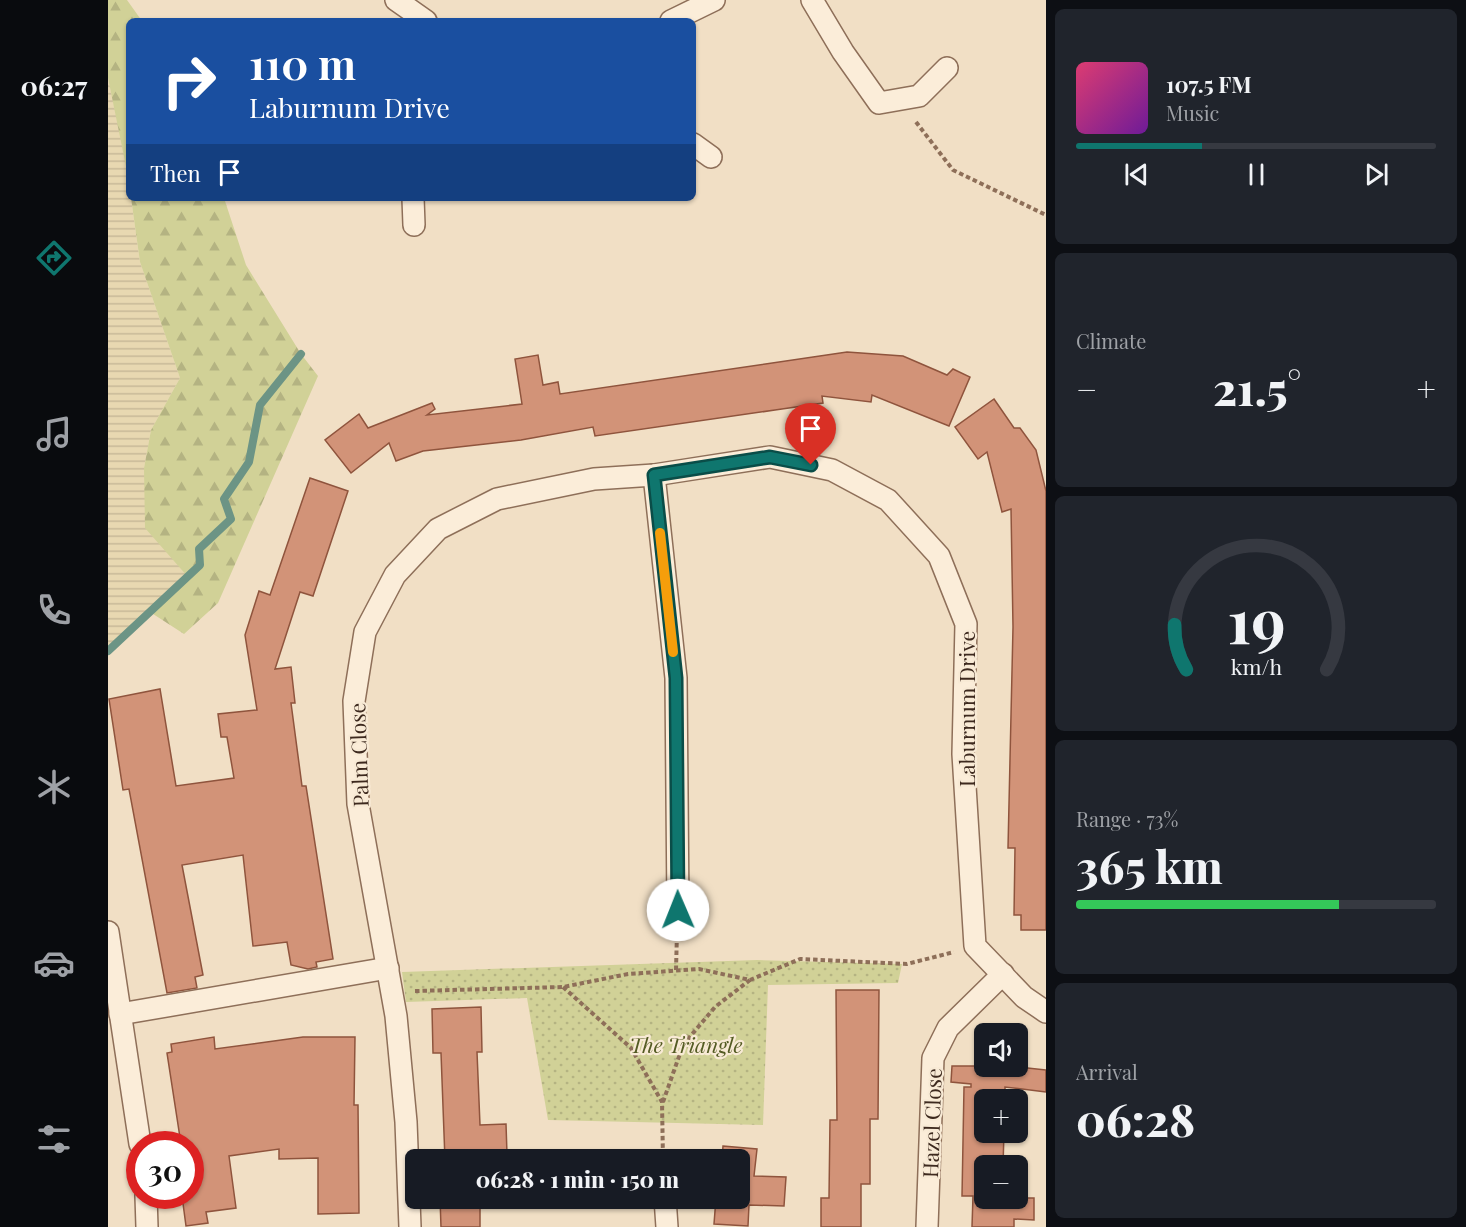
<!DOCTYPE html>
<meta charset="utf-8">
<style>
:root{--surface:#171b24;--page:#20242c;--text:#f1f3f6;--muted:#9ea1a6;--line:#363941;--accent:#0f766e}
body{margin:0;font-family:"Playfair Display",serif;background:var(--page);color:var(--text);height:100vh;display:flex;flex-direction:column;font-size:22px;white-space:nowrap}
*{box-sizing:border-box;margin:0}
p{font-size:20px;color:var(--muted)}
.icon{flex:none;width:33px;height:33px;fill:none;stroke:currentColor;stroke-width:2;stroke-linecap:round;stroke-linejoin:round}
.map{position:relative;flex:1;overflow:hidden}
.details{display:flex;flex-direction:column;gap:9px;padding:9px;background:#0d0f14;width:420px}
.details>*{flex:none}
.top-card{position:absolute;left:18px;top:18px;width:570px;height:183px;border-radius:9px;box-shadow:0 2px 4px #0004;background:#1a4fa0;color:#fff;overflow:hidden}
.tools{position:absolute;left:866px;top:1023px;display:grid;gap:12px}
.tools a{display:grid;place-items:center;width:54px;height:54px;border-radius:9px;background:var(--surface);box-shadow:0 2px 4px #0004;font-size:30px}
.speed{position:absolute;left:18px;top:1131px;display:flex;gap:12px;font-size:30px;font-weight:700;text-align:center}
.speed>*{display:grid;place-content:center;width:78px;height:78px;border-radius:50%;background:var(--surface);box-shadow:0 2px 4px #0004;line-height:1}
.speed .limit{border:9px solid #d22;background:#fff;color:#111}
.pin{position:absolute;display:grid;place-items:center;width:51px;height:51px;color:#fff;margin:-62px -26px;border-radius:50% 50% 50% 0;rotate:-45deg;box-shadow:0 0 6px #0007}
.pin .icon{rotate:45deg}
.me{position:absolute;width:66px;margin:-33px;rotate:359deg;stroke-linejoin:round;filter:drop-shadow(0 0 4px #0008)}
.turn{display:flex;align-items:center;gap:21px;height:126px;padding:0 24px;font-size:27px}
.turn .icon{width:78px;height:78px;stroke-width:2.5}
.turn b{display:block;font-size:42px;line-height:51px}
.then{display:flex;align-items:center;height:57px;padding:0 24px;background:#0003;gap:12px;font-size:22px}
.big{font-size:45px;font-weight:800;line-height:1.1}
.details .card{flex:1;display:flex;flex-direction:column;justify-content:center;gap:9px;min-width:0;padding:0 21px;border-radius:9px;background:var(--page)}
.details .dial{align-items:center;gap:0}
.dial svg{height:156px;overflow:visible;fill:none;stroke:var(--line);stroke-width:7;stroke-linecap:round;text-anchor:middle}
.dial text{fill:var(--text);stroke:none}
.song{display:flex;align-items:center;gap:18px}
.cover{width:72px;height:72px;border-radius:9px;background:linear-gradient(135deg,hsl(340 70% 55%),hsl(280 70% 35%))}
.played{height:6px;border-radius:3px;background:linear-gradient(90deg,var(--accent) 35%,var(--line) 35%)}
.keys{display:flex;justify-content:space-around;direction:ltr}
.heat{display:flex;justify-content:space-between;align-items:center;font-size:33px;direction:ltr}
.charge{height:9px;border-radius:4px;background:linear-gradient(90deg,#34c759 73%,var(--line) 0)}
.trip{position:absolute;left:297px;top:1149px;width:345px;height:60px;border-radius:9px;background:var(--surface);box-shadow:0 2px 4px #0004;font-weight:800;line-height:60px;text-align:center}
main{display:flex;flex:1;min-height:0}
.tab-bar{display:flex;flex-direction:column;width:108px;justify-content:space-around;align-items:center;background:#090b0e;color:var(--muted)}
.tab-bar .icon{width:42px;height:42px}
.tab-bar .on{color:var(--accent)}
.tab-bar b{font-size:27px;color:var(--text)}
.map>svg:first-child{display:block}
</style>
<main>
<nav class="tab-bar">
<b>06:27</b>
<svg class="icon on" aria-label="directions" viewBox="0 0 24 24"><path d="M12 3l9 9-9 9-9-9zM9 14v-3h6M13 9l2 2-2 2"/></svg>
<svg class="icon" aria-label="music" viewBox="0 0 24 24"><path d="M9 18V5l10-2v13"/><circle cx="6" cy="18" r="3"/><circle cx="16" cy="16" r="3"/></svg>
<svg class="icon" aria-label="phone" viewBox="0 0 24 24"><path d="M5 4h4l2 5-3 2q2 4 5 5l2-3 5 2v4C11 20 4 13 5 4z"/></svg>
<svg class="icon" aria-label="climate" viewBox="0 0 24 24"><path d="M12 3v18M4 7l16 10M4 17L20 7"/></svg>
<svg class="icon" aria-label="car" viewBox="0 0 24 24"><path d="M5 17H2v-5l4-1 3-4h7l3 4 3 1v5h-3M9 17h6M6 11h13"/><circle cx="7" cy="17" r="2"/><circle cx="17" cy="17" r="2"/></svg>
<svg class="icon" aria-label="filters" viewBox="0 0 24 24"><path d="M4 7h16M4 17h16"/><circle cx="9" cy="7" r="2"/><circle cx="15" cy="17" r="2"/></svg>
</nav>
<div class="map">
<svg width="938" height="1227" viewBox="0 0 938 1227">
<defs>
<pattern id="farmland-rules" width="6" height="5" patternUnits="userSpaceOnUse" patternTransform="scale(1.5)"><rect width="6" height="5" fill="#e8d8b1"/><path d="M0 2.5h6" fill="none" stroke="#c8b998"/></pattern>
<pattern id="green-dots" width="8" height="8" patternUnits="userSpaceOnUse" patternTransform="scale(1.5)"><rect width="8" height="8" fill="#d1d197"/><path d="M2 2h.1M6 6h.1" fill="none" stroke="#b4b382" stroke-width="1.8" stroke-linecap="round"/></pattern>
<pattern id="forest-firs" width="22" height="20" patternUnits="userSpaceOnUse" patternTransform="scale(1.5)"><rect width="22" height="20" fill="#d1d197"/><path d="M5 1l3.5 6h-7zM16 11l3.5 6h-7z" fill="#b4b382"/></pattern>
</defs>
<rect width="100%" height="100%" fill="#f1dfc5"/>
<!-- farmland -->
<path fill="url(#farmland-rules)" d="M0,78L18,159L21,198H23L32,262L72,378L43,430L36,468L80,577L0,651Z"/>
<!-- green -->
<path fill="url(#green-dots)" d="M649,960L794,964L790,983L660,985L655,1125L440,1120L419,998L298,1002L294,972Z"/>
<!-- forest -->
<g fill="url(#forest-firs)">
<path d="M0,0H19L34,21H21V181L0,78Z"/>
<path d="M23,198H116L138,265L193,354L210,376L110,603L76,634L42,612L80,577L37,528L36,468L43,430L72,378L32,262Z"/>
</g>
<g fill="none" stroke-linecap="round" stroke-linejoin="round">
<!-- stream -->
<path stroke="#6c9485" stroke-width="8" d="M0,651L92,565L91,549L123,519L116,499L141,462L152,405L193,354"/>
</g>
<!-- building -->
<g fill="#d29378" stroke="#8f543d" stroke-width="1.5">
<path d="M739,352L795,356L839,375L845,369L862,377L841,426L764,395L763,402L714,396L715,403L667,410L487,436L485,427L413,440L315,451L288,461L281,443L243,473L217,440L251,414L260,428L324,403L327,409L319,415L414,404L407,359L430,355L435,385L450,382L452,394Z"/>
<path d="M886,399L906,428H912L928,450L938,491V930H913V915H906L907,848H900L905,627L903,509L894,512L879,452L870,459L847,427Z"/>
<path d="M202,478L240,491L205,596L192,592L167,669L183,667L187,703H183L194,786H198L225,959L208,962L209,967L200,969L183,965L179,942L145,946L135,855L74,865L95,975L87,977L89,988L59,993L21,789L15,790L1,699L52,689L68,786L126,778L119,737H113L110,714L149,710L137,635L151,591L162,595Z"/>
<path d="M728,990H771L770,1119H762V1184H753V1227H713V1198H721L722,1120H729Z"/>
<path d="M373,1007L374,1052H369L372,1125L398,1124L399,1154L370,1155V1160H337L333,1053H325L324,1009Z"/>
<path d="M106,1037L107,1049L195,1037H247L246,1105H250L251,1213L210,1214V1158L171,1159V1149L121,1156L128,1208L98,1212L100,1223L78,1226L74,1196H82V1144H73L59,1053L64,1052L63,1044Z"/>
<path d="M844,1066H901L938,1070V1092L897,1087V1100H876V1132H896L895,1166H876V1198H926V1220L906,1219V1227H864L865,1196H854L856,1087H863V1084L843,1082Z"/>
<path d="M615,1146L649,1149L646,1176L678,1177L676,1206L641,1205L640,1226L606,1224L608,1198H632V1160H614Z"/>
<path d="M332,1198H372V1227H333Z"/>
</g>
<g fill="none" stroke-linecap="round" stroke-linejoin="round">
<!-- street casing -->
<g stroke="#8e6f59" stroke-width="24">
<g id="street">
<path d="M288,0L318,21"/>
<path d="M704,0L735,52L771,103L811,96L839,68"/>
<path d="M563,21L606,0"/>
<path d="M585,144L603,157"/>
<path d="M305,198L306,225"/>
<path d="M546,475L568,678L570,910"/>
<path d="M0,932L32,1144"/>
<path d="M12,1014L280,968"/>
<path d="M38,1196L39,1227"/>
<path d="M557,1198L559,1227"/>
<path d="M302,1227L298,1122L288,1016L250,804L246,701L257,632L287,575L330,529L389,499L486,479L546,475L662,457L724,470L780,500L831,556L858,624L855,754L867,946L916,997L938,1012"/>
<path d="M819,1227L825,1058L840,1028L895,974"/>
</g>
</g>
<!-- path -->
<g stroke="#8e6f59" stroke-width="4" stroke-dasharray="4.5 3" stroke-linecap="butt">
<path d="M808,122L845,170L938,215"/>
<path d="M568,970L569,932"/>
<path d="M455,987L523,1048L554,1102L555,1160"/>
<path d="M307,991L455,987L520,974L591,969L642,980L692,959L799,964L846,952"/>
<path d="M555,1102L575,1045L607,1007L642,980"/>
</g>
<!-- street -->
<use href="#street" stroke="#fbedd9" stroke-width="21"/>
</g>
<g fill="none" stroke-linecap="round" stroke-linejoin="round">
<!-- route casing -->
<g stroke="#0a4d48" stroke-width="15">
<path id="route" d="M570,910L568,678L546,475L662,457L703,465"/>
</g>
<!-- route -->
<use href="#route" stroke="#0f766e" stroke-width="10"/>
<!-- slow -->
<path stroke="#f59e0b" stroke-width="10" d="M552,533L565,652"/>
</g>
<g text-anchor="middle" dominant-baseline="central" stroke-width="4.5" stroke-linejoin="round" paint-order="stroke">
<!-- street labels -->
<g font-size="21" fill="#3d291e" stroke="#f8ead5">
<text transform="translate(858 709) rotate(-90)">Laburnum Drive</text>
<text transform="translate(250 755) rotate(-92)">Palm Close</text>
<text transform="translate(823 1123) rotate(-88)">Hazel Close</text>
</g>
<!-- park labels -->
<g font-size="21" font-style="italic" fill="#545b23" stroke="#f8ead5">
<text x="578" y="1044">The Triangle</text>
</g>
</g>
</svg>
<div class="tools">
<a><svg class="icon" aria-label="sound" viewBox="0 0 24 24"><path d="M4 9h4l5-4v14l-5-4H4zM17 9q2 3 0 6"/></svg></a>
<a>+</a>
<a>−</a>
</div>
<div class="speed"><div class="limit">30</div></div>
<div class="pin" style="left:703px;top:465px;background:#d93025"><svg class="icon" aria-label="arrive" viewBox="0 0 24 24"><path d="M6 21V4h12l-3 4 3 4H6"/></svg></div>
<svg class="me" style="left:570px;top:910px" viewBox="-20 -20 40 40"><circle r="19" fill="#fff"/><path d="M0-13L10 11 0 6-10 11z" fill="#0f766e"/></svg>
<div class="trip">06:28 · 1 min · 150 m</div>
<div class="top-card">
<div class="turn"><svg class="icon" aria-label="right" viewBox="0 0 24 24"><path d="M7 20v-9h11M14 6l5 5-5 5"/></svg><div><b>110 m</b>Laburnum Drive</div></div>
<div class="then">Then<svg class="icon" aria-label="arrive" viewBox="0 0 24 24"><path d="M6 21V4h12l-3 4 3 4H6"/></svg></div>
</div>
</div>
<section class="details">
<div class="card">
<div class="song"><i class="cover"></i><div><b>107.5 FM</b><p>Music</p></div></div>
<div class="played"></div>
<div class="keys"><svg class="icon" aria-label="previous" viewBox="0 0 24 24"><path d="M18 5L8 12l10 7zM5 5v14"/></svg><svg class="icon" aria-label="pause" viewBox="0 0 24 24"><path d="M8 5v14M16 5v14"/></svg><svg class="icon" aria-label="next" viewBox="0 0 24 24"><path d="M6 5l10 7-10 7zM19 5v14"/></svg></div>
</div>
<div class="card"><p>Climate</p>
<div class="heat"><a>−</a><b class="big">21.5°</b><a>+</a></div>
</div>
<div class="card dial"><svg viewBox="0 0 100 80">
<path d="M14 69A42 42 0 1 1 86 69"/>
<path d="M14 69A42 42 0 0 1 8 46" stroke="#0f766e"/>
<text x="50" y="56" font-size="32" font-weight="700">19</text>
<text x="50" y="72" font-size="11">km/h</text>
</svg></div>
<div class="card"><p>Range · 73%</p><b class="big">365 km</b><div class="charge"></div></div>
<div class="card"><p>Arrival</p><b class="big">06:28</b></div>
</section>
</main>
